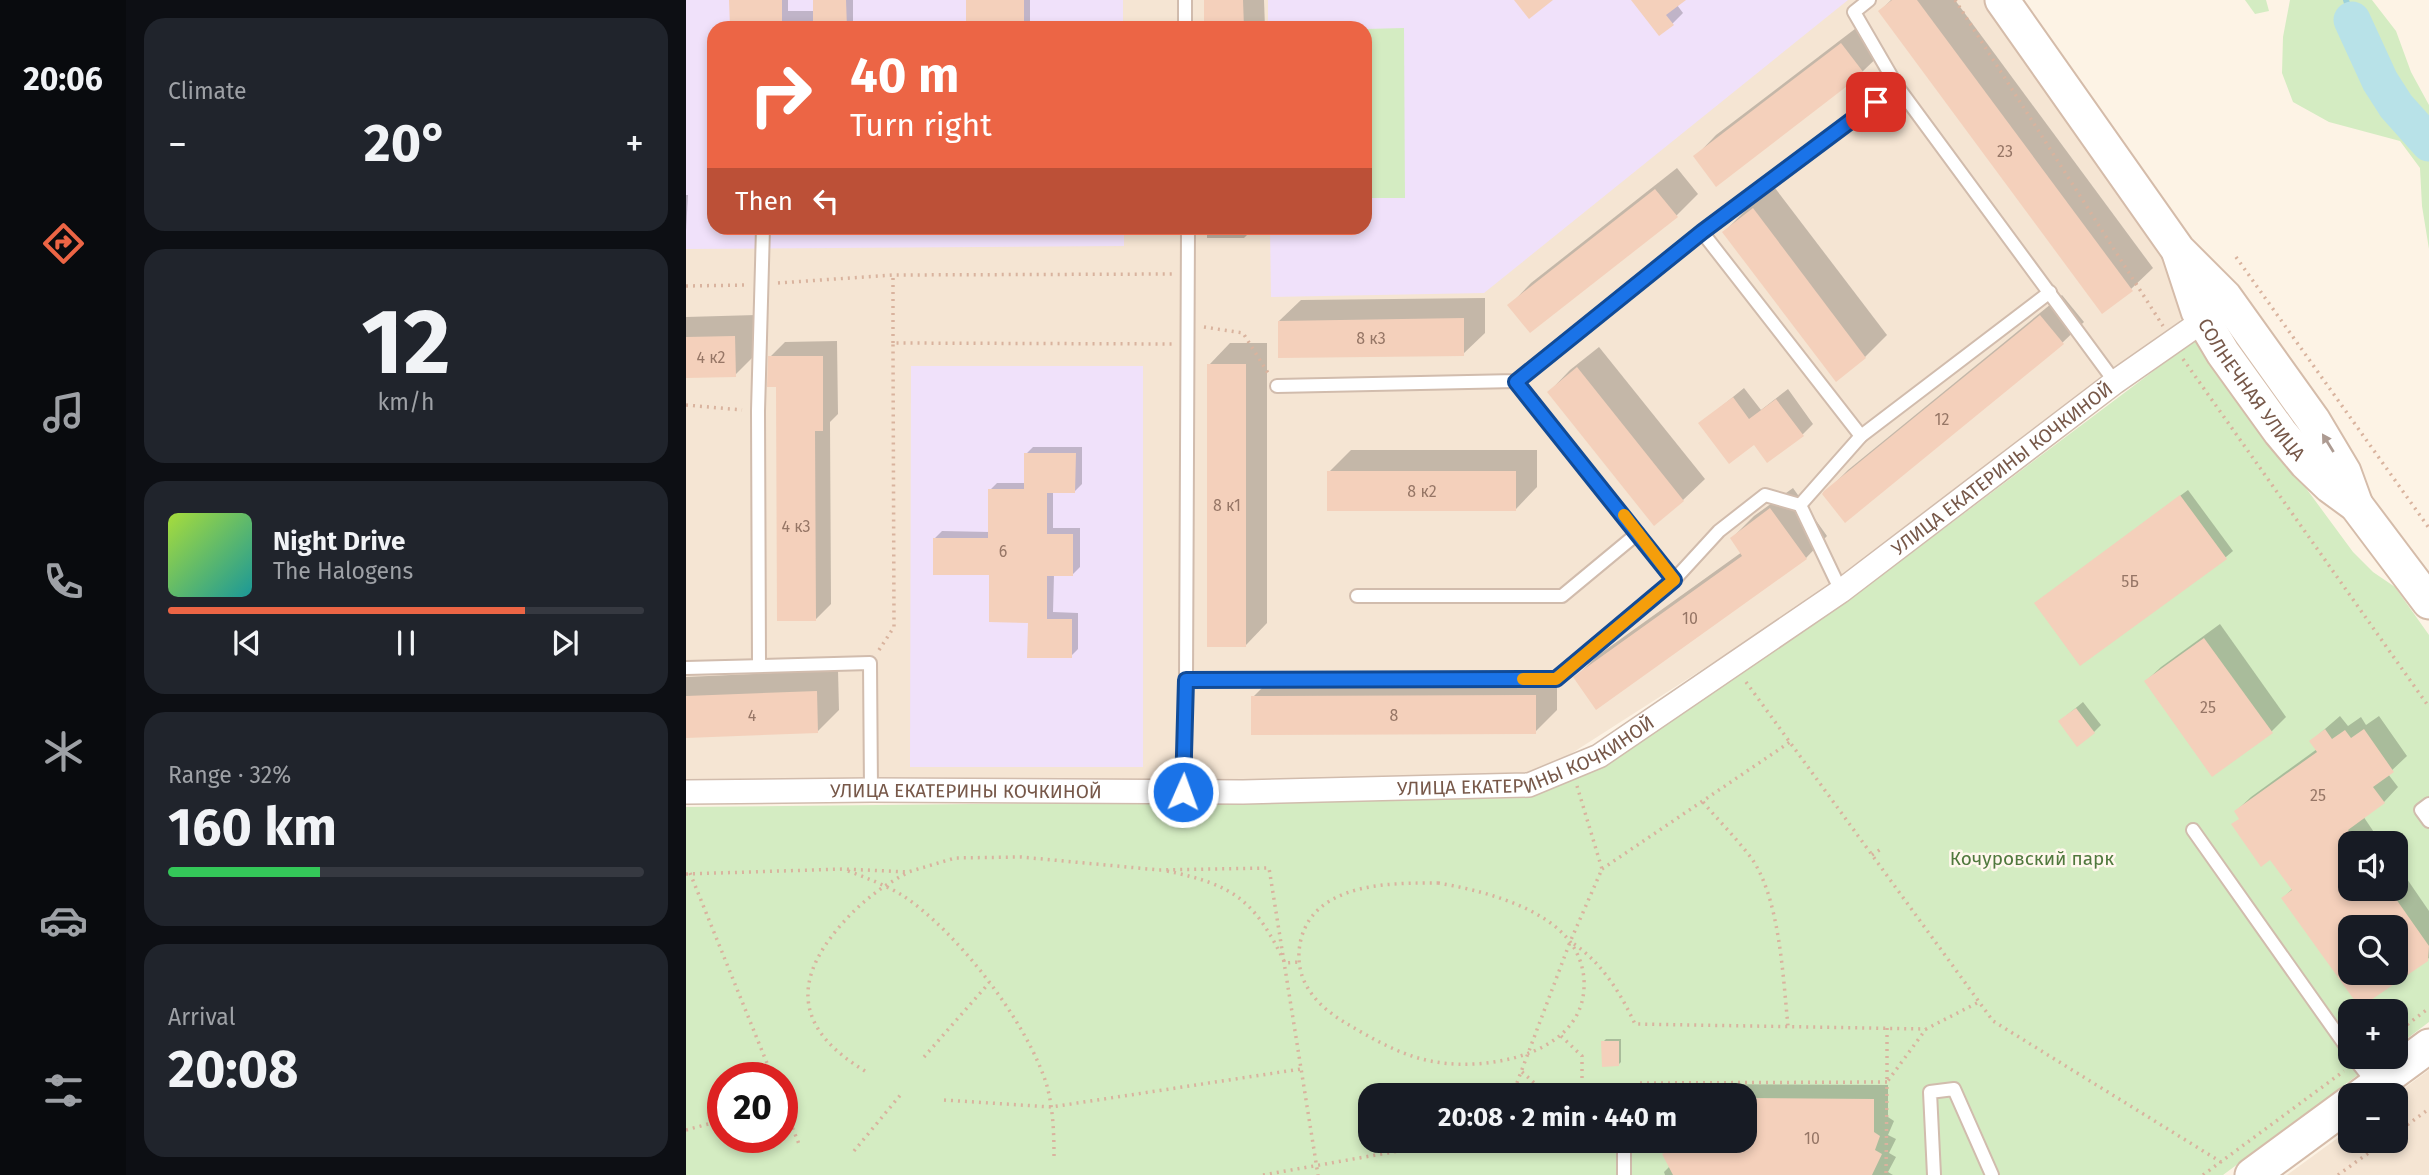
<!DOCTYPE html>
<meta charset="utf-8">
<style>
:root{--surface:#171b24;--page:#20242c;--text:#f1f3f6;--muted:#9ea1a6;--line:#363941;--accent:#ec6545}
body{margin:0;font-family:"Fira Sans",sans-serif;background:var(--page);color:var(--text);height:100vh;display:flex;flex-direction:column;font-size:26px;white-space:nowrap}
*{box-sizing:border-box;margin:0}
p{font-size:23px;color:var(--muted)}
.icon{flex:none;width:38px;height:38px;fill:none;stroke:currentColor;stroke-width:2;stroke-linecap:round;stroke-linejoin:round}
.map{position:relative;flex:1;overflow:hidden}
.side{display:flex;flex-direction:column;gap:18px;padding:18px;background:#0d0f14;width:560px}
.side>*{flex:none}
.guide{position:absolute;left:21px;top:21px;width:665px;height:214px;border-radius:21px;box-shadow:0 4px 10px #0003;background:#ec6545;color:#fff;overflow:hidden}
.controls{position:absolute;left:1652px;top:831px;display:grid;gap:14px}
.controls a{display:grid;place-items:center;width:70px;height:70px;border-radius:14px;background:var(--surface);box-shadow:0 4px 10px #0003;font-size:35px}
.speed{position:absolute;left:21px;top:1062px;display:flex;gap:14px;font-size:35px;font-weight:700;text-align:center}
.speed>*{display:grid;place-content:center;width:91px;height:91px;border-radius:50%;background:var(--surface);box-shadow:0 4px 10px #0003;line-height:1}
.speed .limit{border:10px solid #d22;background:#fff;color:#111}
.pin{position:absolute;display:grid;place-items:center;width:60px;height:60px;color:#fff;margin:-30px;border-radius:14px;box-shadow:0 4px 10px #0006}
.me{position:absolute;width:77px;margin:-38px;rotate:2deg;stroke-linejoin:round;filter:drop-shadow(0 0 5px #0008)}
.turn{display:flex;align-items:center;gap:24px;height:147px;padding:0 28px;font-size:32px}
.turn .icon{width:91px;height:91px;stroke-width:2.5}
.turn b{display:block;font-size:49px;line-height:60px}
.then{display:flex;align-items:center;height:66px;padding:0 28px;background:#0003;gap:14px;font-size:26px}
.big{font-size:52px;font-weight:700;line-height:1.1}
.side .widget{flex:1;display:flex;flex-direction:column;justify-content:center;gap:10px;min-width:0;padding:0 24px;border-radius:21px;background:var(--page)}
.side .dial{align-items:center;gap:0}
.dial b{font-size:91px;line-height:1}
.song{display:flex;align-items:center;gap:21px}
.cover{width:84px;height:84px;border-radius:10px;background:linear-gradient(135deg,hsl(80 70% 55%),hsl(180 70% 35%))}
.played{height:7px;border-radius:4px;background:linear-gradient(90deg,var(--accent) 75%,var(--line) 75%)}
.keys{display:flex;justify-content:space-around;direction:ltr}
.heat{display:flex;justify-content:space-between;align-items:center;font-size:38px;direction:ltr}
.charge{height:10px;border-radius:5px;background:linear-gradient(90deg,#34c759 32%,var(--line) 0)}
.trip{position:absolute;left:672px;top:1083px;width:399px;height:70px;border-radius:21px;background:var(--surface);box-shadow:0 4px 10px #0003;font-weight:700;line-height:70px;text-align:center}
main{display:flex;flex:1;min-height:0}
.dock{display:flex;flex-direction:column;width:126px;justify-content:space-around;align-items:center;background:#090b0e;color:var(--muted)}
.dock .icon{width:49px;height:49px}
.dock .on{color:var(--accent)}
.dock b{font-size:32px;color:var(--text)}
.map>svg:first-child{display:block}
</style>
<main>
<nav class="dock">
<b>20:06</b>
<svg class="icon on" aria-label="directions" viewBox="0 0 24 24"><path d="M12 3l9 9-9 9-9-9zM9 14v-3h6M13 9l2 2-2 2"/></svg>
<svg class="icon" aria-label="music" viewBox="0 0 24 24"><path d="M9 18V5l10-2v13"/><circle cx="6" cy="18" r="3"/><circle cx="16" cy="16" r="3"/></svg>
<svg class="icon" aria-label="phone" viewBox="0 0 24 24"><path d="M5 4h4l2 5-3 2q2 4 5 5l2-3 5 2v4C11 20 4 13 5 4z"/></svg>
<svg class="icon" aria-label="climate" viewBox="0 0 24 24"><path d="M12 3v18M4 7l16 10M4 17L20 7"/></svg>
<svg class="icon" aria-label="car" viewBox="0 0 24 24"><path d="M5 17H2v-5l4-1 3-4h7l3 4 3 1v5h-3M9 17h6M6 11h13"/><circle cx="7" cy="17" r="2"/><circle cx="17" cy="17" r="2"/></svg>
<svg class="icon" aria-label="filters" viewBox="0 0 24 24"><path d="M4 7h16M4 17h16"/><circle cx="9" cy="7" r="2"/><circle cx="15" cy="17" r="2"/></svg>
</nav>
<section class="side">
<div class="widget"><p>Climate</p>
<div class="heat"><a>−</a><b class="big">20°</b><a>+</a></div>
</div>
<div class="widget dial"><b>12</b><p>km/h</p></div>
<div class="widget">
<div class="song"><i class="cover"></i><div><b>Night Drive</b><p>The Halogens</p></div></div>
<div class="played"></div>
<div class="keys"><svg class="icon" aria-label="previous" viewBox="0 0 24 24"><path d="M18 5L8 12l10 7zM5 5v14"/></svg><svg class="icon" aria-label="pause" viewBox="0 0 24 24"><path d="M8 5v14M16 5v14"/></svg><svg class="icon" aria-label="next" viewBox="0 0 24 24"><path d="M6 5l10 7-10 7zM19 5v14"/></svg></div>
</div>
<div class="widget"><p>Range · 32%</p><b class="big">160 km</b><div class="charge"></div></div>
<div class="widget"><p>Arrival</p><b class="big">20:08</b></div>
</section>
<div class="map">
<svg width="1743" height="1175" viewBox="0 0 1743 1175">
<rect width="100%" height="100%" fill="#fdf3e5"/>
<!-- residential -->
<g fill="#f5e5d3" fill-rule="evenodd">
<path d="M0,0H1302L1493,285L1497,314L1492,325L1131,596L844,780L0,784ZM28,28H679V228H28Z"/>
<path d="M1743,1070V1175H1601L1664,1129V1141H1710L1709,1095Z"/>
</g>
<!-- education -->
<g fill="#f0e1fa">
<path d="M0,0H437V28H28V228H438V246L0,249Z"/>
<path d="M582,0H1162L798,293L585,297L584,228H679V28H582Z"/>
<path d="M225,366H457V767H224Z"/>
</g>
<!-- green -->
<g fill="#d4ecc2" fill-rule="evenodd">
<path d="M1559,0H1580L1583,11L1569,14Z"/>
<path d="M1604,0H1686L1710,31L1725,72L1743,105V249L1736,206L1734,168L1714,141L1643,122L1607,102L1596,73L1597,37Z"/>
<path d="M718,28L719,198H679V29Z"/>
<path d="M1510,339L1667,552L1687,572L1709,587L1743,635V1022L1710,1047V1012H1664V1057H1696L1537,1175H0V807L843,798L910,767L1159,603ZM1664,844H1710V889H1664ZM1664,928H1710V973H1664ZM37,1078H96V1138H37ZM684,1096H1059V1141H684Z"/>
</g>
<!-- shadow -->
<g fill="#0003" fill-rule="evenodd">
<path d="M45,0H102V11H129L128,0H167V28H66Z"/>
<path d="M282,0H344V24H381V28H319V24Z"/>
<path d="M520,0H578L579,28H520Z"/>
<path d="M947,0H997L991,5L997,13L986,24Z"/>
<path d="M1205,0H1269L1467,268L1445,289L1194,11Z"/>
<path d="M1178,22L1199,50L1177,71L1030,184L1009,157L1030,135Z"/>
<path d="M28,98V132H24V102Z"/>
<path d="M991,168L1012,194L990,216L824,305L845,283Z"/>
<path d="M1089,188L1201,335L1179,357L1150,379L1038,232L1060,210Z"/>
<path d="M0,195H2L0,231Z"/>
<path d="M521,228H568L558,238H521Z"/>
<path d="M1376,295L1398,322L1376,343L1138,494L1162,470Z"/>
<path d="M799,298V333L777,354L593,321L615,300Z"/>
<path d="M70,315L71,353L49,375L0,376V317Z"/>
<path d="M151,341L152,414L144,422L145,604L130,619L92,385L84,357L99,342Z"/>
<path d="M544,343H581V623L560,645L523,365Z"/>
<path d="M913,347L1019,479L997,500L968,523L863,392L884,370Z"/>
<path d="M1058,388L1075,410L1102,389L1127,424L1116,435L1068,443L1015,423Z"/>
<path d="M347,447H396V484L389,491H367V528H394V567L387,574H368L367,612L392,613V649L385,656L344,621L305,573L249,538L256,531L304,532V490L311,483H340V454Z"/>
<path d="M665,450H851V487L830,509L643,472Z"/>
<path d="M1107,488L1141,536L1120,558L889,678L911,656L1056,552L1046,538L1068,516Z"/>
<path d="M1502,490L1547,551L1540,557L1350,603Z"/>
<path d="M1534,624L1600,717L1585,732L1460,681L1475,667Z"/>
<path d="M152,670L153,710L132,731L0,737V677Z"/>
<path d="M871,674V710L849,732L567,697L589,675Z"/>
<path d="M1397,702L1415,725L1408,732L1374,721Z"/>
<path d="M1654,716L1662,726L1675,717L1680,725L1693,716L1721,756L1702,774L1712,787L1698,802L1677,816L1696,844H1664V889H1710V863L1743,911V958L1670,999L1597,898L1607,888L1550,811L1565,797L1631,749L1625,741ZM1664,928H1710V973H1664Z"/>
<path d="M920,1039H935V1062L932,1065L917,1042Z"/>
<path d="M994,1084L1202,1085V1117L1208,1121L1202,1135L1210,1139L1203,1153L1210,1157L1202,1172L1207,1175H979L978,1172L984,1166L978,1154L984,1149L980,1141H1059V1096H983Z"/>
</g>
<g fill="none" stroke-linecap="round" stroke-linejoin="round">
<!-- stream -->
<path stroke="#9ed2da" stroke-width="6" d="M1660,0L1666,20"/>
<!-- river -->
<path stroke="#b8e2e8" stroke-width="37" d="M1666,20L1694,81L1710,106L1743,143"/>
</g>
<!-- building -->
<g fill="#f4d0bb" fill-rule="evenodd">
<path d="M43,0H96V28L44,27Z"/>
<path d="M127,0H160L161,28H127Z"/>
<path d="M280,0H338V28L280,26Z"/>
<path d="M518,0H557L558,28H518Z"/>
<path d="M828,0H867L843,19Z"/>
<path d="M945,0H1000L980,15L988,25L973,36Z"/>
<path d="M1206,0H1231L1447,291L1416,314L1192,11Z"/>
<path d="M1155,43L1178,73L1030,187L1007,156Z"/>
<path d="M969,189L992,217L844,333L821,305Z"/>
<path d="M1067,208L1180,358L1150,382L1036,232Z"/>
<path d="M1354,315L1378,344L1159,523L1136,494L1138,491Z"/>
<path d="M778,318V356L592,358V321Z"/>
<path d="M49,336L50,377L0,378V337Z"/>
<path d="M82,356H137V431H129L130,621H91L90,387H81Z"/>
<rect x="521" y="364" width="39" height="283"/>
<path d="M891,367L998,501L968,526L861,392Z"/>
<path d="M1047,397L1063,419L1090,399L1118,436L1081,463L1068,445L1043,464L1012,423Z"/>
<path d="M338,453H390L389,493H361V534H387V576H361V619H386V658H341L342,623L303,622V575H247V538H302V489H338Z"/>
<rect x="641" y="471" width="189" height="40"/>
<path d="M1494,495L1541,559L1394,666L1348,603Z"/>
<path d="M1084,508L1121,559L910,710L887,677L1056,556L1044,538Z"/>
<path d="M1518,638L1587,733L1526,777L1458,681Z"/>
<path d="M131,691L132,733L0,738V696Z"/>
<path d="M850,695V734L565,735V696Z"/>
<path d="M1390,708L1409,733L1391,747L1372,721Z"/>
<path d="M1639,729L1646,739L1659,730L1665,738L1678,729L1708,772L1687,787L1699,803L1662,830L1671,844H1664V889H1703L1743,946L1742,961L1685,1000L1669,1001L1595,898L1606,890L1584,860L1575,867L1545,824L1553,819L1548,811L1631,752L1623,741ZM1664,928H1710V973H1664Z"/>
<path d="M915,1041H933V1066L916,1067Z"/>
<path d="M1059,1098L1188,1099V1132L1194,1136L1189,1150L1196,1154L1186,1175H987L976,1154L983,1151L978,1141H1059Z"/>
</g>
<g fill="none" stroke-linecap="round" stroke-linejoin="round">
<!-- lane casing -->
<g stroke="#d1bcad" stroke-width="16">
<g id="lane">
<path d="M499,0V28"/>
<path d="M1183,0L1168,12L1211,86L1429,382"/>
<path d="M1016,232L1175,436"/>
<path d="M830,381L988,580"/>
<path d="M591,386L830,381L1016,232L1211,86"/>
<path d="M1114,505L1155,591"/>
<path d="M671,596H876L952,533"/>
<path d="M73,664L72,411L77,228"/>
<path d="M0,668L184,663L185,790"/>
<path d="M500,680L870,679L988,580L1033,531L1079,495L1114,505L1175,436L1364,292"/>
<path d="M497,792L500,680L502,228"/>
<path d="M1743,804L1735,810L1743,821"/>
<path d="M1507,830L1664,1052"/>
<path d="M1667,1057L1689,1085"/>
<path d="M938,1141V1175"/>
<path d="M1248,1175L1244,1092L1268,1089L1306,1175"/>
</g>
</g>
<!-- street casing -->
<g stroke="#d1bcad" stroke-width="26">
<g id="street">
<path id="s1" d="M0,792L185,790L557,792L843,785L913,756L1155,591L1429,382L1528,313"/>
</g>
</g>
<!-- secondary casing -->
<g stroke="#d5bcaa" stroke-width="37">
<g id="secondary">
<path d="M1316,0L1492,250L1539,297L1627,420L1658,472L1670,505"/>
<path id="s2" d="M1493,253L1512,311L1537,353L1594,432L1620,463L1644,486L1670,505L1743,602"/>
<path d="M1675,1096L1743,1046"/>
<path d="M1566,1175L1664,1103"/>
</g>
</g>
<!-- path -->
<g stroke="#d9b39e" stroke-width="3.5" stroke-dasharray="2 5" stroke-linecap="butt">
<path d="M1269,0L1477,326"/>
<path d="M1550,257L1743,528"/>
<path d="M92,283L207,275L486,274"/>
<path d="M0,286L60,285"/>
<path d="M518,327L557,333L582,373"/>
<path d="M207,343V275"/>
<path d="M1497,359L1743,707"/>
<path d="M0,405L56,410"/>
<path d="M193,650L208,627L207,343L486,344"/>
<path d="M1060,682L1307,1021L1535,1162"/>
<path d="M1017,802C1033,821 1051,839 1066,859C1094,900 1097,978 1102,1026"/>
<path d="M1186,855L1195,849"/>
<path d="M916,869L1104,742"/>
<path d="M162,871C181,878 199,885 216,895C271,931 342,1023 361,1086C367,1109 368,1132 368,1156"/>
<path d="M481,871C549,885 569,901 599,963L613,962"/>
<path d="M4,873L87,1078"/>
<path d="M0,874L158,869L222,872L269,858L335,857L473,870L583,868L632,1175"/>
<path d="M752,883C794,890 858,906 885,943C894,956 899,972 898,988C895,1054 803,1071 750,1062C717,1057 685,1038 658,1022C627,1003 606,977 615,939C630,882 705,883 752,883Z"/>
<path d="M888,944C916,963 935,994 949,1024L1240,1029L1293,1002"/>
<path d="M1201,1028V1082L1240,1029"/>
<path d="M1710,1033L1743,1008"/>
<path d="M875,1036L896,1056V1096"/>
<path d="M238,1057L303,983"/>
<path d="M179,1071C114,1032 103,985 154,926C173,904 194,887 221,873"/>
<path d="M836,1072L863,1096"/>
<path d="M826,1096L884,942L916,869L891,786"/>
<path d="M953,1096V1083L1201,1082L1200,1175"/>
<path d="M258,1100L365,1107L615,1069"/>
<path d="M96,1102L113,1144"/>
<path d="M0,1130L37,1120"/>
<path d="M1710,1133L1743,1109"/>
<path d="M914,1141L922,1149"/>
<path d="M168,1151L216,1093"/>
<path d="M577,1175L769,1141"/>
<path d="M1517,1175L1658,1071"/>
<path d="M1652,1175L1699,1141"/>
</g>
<!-- lane -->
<use href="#lane" stroke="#fff" stroke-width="12"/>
<!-- street -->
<use href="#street" stroke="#fff" stroke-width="23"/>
<!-- secondary -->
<use href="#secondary" stroke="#fff" stroke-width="33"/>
</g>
<!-- one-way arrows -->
<defs><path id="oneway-solid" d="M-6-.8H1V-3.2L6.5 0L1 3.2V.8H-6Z" transform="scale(1.75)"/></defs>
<use fill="#ad9b92" href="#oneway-solid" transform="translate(1642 443) rotate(-122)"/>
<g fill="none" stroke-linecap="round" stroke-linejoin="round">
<!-- route casing -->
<g stroke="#114b97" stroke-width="18">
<path id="route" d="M497,792L500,680L870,679L988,580L830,382L1016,232L1190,102"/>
</g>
<!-- route -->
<use href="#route" stroke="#1a73e8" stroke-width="12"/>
<!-- slow -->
<path stroke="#f59e0b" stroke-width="12" d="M837,679H870L988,580L938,515"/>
</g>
<g text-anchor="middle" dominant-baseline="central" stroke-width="5" stroke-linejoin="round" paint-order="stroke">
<!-- number labels -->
<g font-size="16" fill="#967666">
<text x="1319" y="151">23</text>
<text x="685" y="338">8 к3</text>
<text x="25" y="357">4 к2</text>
<text x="1256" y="419">12</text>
<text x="736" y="491">8 к2</text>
<text x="541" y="505">8 к1</text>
<text x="110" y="526">4 к3</text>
<text x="317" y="551">6</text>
<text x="1444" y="581">5Б</text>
<text x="1004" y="618">10</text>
<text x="1522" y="707">25</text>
<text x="66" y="715">4</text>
<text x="708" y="715">8</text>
<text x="1632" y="795">25</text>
<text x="1126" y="1138">10</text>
</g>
<!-- street labels -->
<g font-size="19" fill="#775849" stroke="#fff7ec">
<text stroke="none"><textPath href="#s2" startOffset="156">СОЛНЕЧНАЯ УЛИЦА</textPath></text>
<text stroke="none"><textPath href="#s1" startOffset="1414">УЛИЦА ЕКАТЕРИНЫ КОЧКИНОЙ</textPath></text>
<text stroke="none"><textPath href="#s1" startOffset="847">УЛИЦА ЕКАТЕРИНЫ КОЧКИНОЙ</textPath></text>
<text stroke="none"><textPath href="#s1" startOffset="280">УЛИЦА ЕКАТЕРИНЫ КОЧКИНОЙ</textPath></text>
</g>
<!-- park labels -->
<g font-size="19" fill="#50783d" stroke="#fff7ec">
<text x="1346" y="858">Кочуровский парк</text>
</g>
</g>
</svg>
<div class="controls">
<a><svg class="icon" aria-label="sound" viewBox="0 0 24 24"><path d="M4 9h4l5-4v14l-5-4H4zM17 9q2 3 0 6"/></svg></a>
<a><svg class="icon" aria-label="search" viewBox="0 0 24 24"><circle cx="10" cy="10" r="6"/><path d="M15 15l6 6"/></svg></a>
<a>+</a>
<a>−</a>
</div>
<div class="speed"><div class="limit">20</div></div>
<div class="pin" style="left:1190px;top:102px;background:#d93025"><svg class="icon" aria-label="arrive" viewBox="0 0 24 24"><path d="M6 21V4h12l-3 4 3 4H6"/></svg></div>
<svg class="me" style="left:497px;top:792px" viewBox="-20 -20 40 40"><circle r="17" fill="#1a73e8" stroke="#fff" stroke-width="3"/><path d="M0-11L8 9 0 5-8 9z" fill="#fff"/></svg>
<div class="trip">20:08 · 2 min · 440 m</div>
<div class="guide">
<div class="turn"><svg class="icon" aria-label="right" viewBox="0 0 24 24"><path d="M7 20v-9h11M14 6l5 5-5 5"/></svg><div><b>40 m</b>Turn right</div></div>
<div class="then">Then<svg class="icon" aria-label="left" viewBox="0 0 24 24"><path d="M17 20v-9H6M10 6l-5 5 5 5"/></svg></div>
</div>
</div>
</main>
